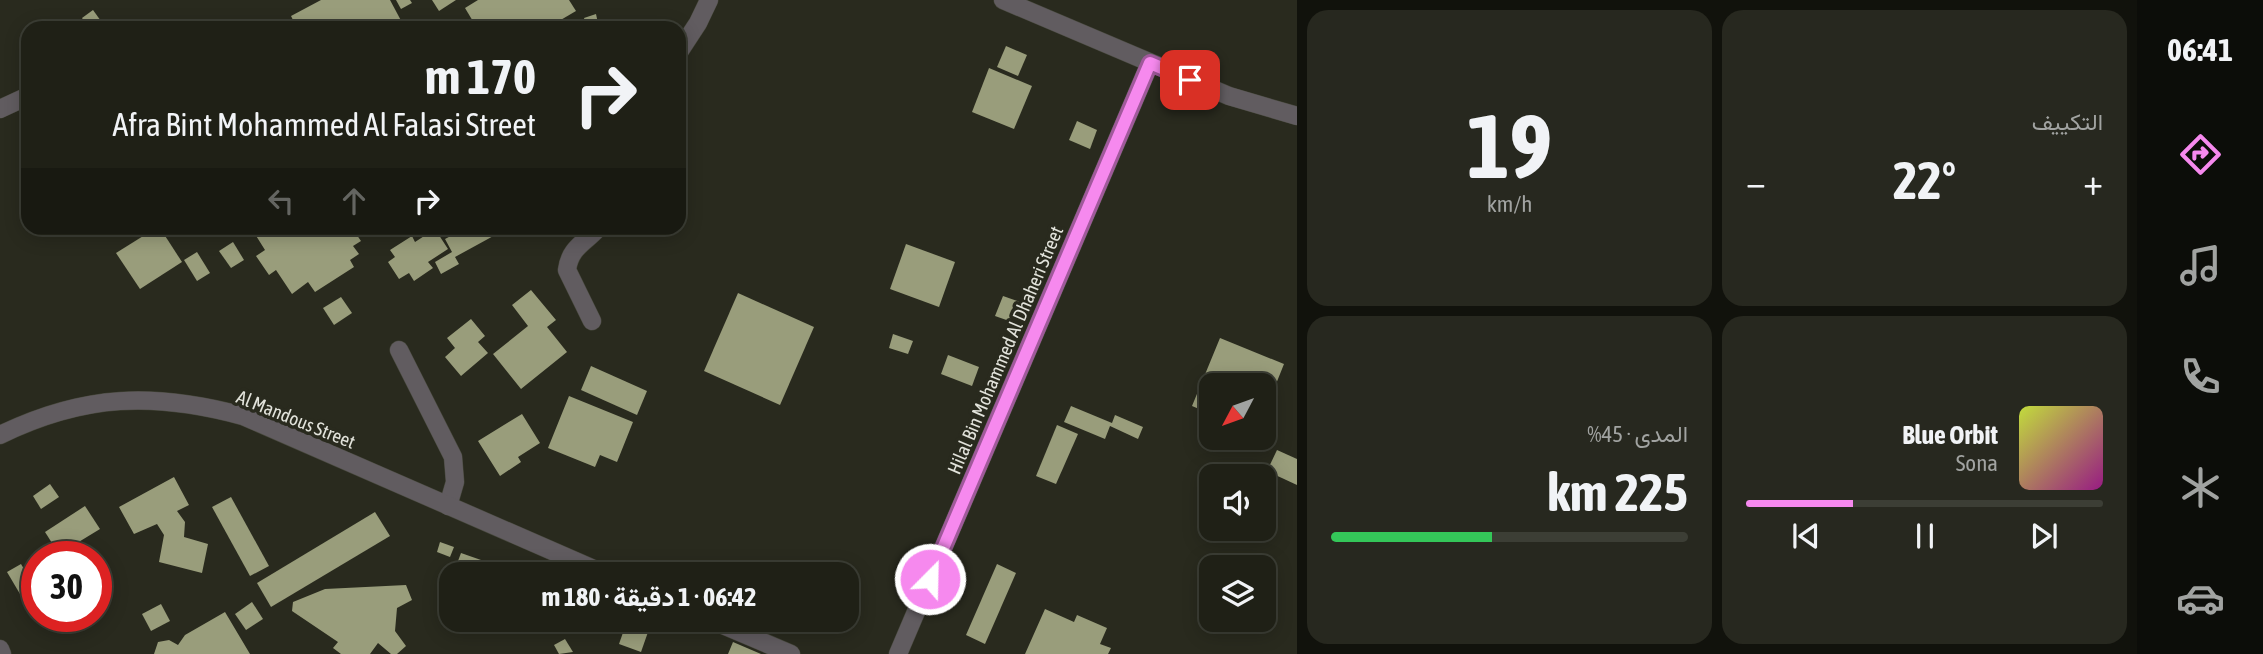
<!DOCTYPE html>
<html lang="ar">
<meta charset="utf-8">
<style>
:root{--surface:#1f2016;--page:#27281f;--text:#f1f3f6;--muted:#a1a3a1;--line:#3c3e35;--accent:#f689ee}
body{margin:0;font-family:"Asap Condensed",Vazirmatn,sans-serif;background:var(--page);color:var(--text);direction:rtl;height:100vh;display:flex;flex-direction:column;font-size:26px;white-space:nowrap}
*{box-sizing:border-box;margin:0}
p{font-size:23px;color:var(--muted)}
.icon{flex:none;width:38px;height:38px;fill:none;stroke:currentColor;stroke-width:2;stroke-linecap:round;stroke-linejoin:round}
.map{position:relative;flex:1;overflow:hidden;direction:ltr}
.drawer{display:flex;flex-direction:column;gap:10px;padding:10px;background:#11120c;width:840px}
.drawer>*{flex:none}
.guide{position:absolute;left:21px;top:21px;width:665px;height:214px;border-radius:21px;box-shadow:0 4px 18px #0003,0 0 0 2px var(--line);direction:rtl;background:#1f2016;color:var(--text);overflow:hidden}
.needle{width:46px;rotate:229deg}
.fabs{position:absolute;left:1199px;top:373px;display:grid;gap:14px}
.fabs a{display:grid;place-items:center;width:77px;height:77px;border-radius:14px;background:var(--surface);box-shadow:0 4px 18px #0003,0 0 0 2px var(--line);font-size:35px}
.speed{position:absolute;left:21px;top:541px;display:flex;gap:14px;font-size:35px;font-weight:700;text-align:center}
.speed>*{display:grid;place-content:center;width:91px;height:91px;border-radius:50%;background:var(--surface);box-shadow:0 4px 18px #0003,0 0 0 2px var(--line);line-height:1}
.speed .limit{border:10px solid #d22;background:#fff;color:#111}
.pin{position:absolute;display:grid;place-items:center;width:60px;height:60px;color:#fff;margin:-30px;border-radius:14px;box-shadow:0 4px 10px #0006}
.me{position:absolute;width:77px;margin:-38px;rotate:23deg;stroke-linejoin:round;filter:drop-shadow(0 0 5px #0008)}
.turn{display:flex;align-items:center;gap:24px;height:147px;padding:0 35px;font-size:32px}
.turn .icon{width:91px;height:91px;stroke-width:2.5}
.turn b{display:block;font-size:49px;line-height:60px}
.lanes{display:flex;align-items:center;height:66px;padding:0 35px;background:#0003;justify-content:center;gap:35px;direction:ltr}
.lanes .off{opacity:.35}
.big{font-size:52px;font-weight:700;line-height:1.1}
.drawer .card{flex:1;display:flex;flex-direction:column;justify-content:center;gap:10px;min-width:0;padding:0 24px;border-radius:21px;background:var(--page)}
.drawer .dial{align-items:center;gap:0}
.dial b{font-size:91px;line-height:1}
.song{display:flex;align-items:center;gap:21px}
.cover{width:84px;height:84px;border-radius:10px;background:linear-gradient(135deg,hsl(70 70% 55%),hsl(310 70% 35%))}
.played{height:7px;border-radius:4px;background:linear-gradient(90deg,var(--accent) 30%,var(--line) 30%)}
.keys{display:flex;justify-content:space-around;direction:ltr}
.heat{display:flex;justify-content:space-between;align-items:center;font-size:38px;direction:ltr}
.charge{height:10px;border-radius:5px;background:linear-gradient(90deg,#34c759 45%,var(--line) 0)}
.drawer .tiles{flex:1;display:grid;gap:10px;grid-template-columns:repeat(2,1fr)}
.trip{position:absolute;left:439px;top:562px;width:420px;height:70px;border-radius:21px;background:var(--surface);box-shadow:0 4px 18px #0003,0 0 0 2px var(--line);font-weight:700;line-height:70px;text-align:center;direction:rtl}
main{display:flex;flex:1;min-height:0}
.menu{display:flex;flex-direction:column;width:126px;justify-content:space-around;align-items:center;background:#0c0d09;color:var(--muted)}
.menu .icon{width:49px;height:49px}
.menu .selected{color:var(--accent)}
.menu b{font-size:32px;color:var(--text)}
.map>svg:first-child{display:block}
</style>
<main>
<nav class="menu">
<b>06:41</b>
<svg class="icon selected" aria-label="directions" viewBox="0 0 24 24"><path d="M12 3l9 9-9 9-9-9zM9 14v-3h6M13 9l2 2-2 2"/></svg>
<svg class="icon" aria-label="music" viewBox="0 0 24 24"><path d="M9 18V5l10-2v13"/><circle cx="6" cy="18" r="3"/><circle cx="16" cy="16" r="3"/></svg>
<svg class="icon" aria-label="phone" viewBox="0 0 24 24"><path d="M5 4h4l2 5-3 2q2 4 5 5l2-3 5 2v4C11 20 4 13 5 4z"/></svg>
<svg class="icon" aria-label="climate" viewBox="0 0 24 24"><path d="M12 3v18M4 7l16 10M4 17L20 7"/></svg>
<svg class="icon" aria-label="car" viewBox="0 0 24 24"><path d="M5 17H2v-5l4-1 3-4h7l3 4 3 1v5h-3M9 17h6M6 11h13"/><circle cx="7" cy="17" r="2"/><circle cx="17" cy="17" r="2"/></svg>
</nav>
<section class="drawer">
<div class="tiles">
<div class="card"><p>التكييف</p>
<div class="heat"><a>−</a><b class="big">22°</b><a>+</a></div>
</div>
<div class="card dial"><b>19</b><p>km/h</p></div>
<div class="card">
<div class="song"><i class="cover"></i><div><b>Blue Orbit</b><p>Sona</p></div></div>
<div class="played"></div>
<div class="keys"><svg class="icon" aria-label="previous" viewBox="0 0 24 24"><path d="M18 5L8 12l10 7zM5 5v14"/></svg><svg class="icon" aria-label="pause" viewBox="0 0 24 24"><path d="M8 5v14M16 5v14"/></svg><svg class="icon" aria-label="next" viewBox="0 0 24 24"><path d="M6 5l10 7-10 7zM19 5v14"/></svg></div>
</div>
<div class="card"><p>المدى · 45%</p><b class="big">225 km</b><div class="charge"></div></div>
</div>
</section>
<div class="map">
<svg width="1297" height="654" viewBox="0 0 1297 654">
<rect width="100%" height="100%" fill="#292a1e"/>
<!-- building -->
<g fill="#999d7b">
<path d="M321,0H390L405,28H297L291,16Z"/>
<path d="M396,0H410L412,3L401,9Z"/>
<path d="M432,0H456L439,11Z"/>
<path d="M478,0H569L576,11L547,28H477L465,8Z"/>
<path d="M93,10L106,28H89L82,18Z"/>
<path d="M596,14L599,28H587L584,18Z"/>
<path d="M1006,46L1027,55L1018,76L997,67Z"/>
<path d="M989,68L1032,86L1014,129L972,112Z"/>
<path d="M1077,121L1097,130L1090,149L1069,140Z"/>
<path d="M156,228H160L182,262L140,289L116,253Z"/>
<path d="M258,228H334L336,230L341,228H352L361,241L353,246L359,254L350,260L354,267L315,292L308,282L292,294L276,270L269,275L256,256L265,250L253,231Z"/>
<path d="M466,228H508L455,257L459,264L441,274L435,262L452,252L445,239Z"/>
<path d="M435,229L448,249L428,262L433,268L414,281L409,273L399,279L388,262L395,257L390,250L412,236L415,242Z"/>
<path d="M233,242L244,260L231,268L219,251Z"/>
<path d="M906,244L955,262L939,307L890,289Z"/>
<path d="M197,252L210,273L197,281L184,260Z"/>
<path d="M531,290L556,320L547,327L567,352L521,389L493,354L528,326L512,305Z"/>
<path d="M738,293L814,327L780,405L704,371Z"/>
<path d="M1003,296L1023,303L1015,323L995,316Z"/>
<path d="M341,297L352,313L334,325L323,308Z"/>
<path d="M471,319L485,336L478,342L488,353L461,376L445,357L455,348L447,338Z"/>
<path d="M893,334L913,341L908,354L889,348Z"/>
<path d="M1220,338L1284,364L1264,414V385H1211V414L1192,406Z"/>
<path d="M948,355L979,367L972,386L941,374Z"/>
<path d="M591,366L647,391L637,415L581,390Z"/>
<path d="M569,396L633,422L617,462L600,455L595,467L548,448Z"/>
<path d="M1071,406L1112,423L1115,415L1143,427L1138,439L1110,426L1105,439L1064,422Z"/>
<path d="M522,414L540,443L518,457L521,462L500,476L478,441Z"/>
<path d="M1057,425L1078,434L1056,484L1036,476Z"/>
<path d="M1277,450L1297,459V485L1267,471Z"/>
<path d="M174,477L189,505L177,511L185,522L184,537L208,544L202,573L159,562L164,535L157,524L134,534L119,507Z"/>
<path d="M50,484L59,497L41,509L33,496Z"/>
<path d="M231,497L269,566L250,576L212,507Z"/>
<path d="M85,506L100,529L59,554L45,532Z"/>
<path d="M375,512L390,536L271,607L257,583Z"/>
<path d="M440,542L454,547L450,557L437,552Z"/>
<path d="M461,553L481,560L476,574L455,569Z"/>
<path d="M21,564L34,586L20,594L7,572Z"/>
<path d="M997,564L1016,573L985,644L966,635Z"/>
<path d="M406,585L412,600L397,608L395,631L406,646L397,654H391L378,643L370,654H341L333,648L338,642L292,611L293,602L325,589Z"/>
<path d="M252,602L263,619L246,630L235,614Z"/>
<path d="M161,604L170,621L151,631L142,614Z"/>
<path d="M1045,609L1074,622L1077,615L1107,628L1100,644L1111,648L1108,654H1025Z"/>
<path d="M225,612L250,654H154L158,642L169,640L178,645L185,635Z"/>
<path d="M626,624L648,632L641,652L619,644Z"/>
<path d="M565,639L573,652L559,654L554,645Z"/>
<path d="M733,642L761,654H728Z"/>
</g>
<g fill="none" stroke-linecap="round" stroke-linejoin="round">
<!-- minor casing -->
<g stroke="#47483c" stroke-width="19">
<g id="minor">
<path d="M679,52L698,23L709,0"/>
<path d="M0,109L28,96"/>
<path d="M592,321L567,270C570,247 585,243 598,228"/>
<path d="M399,350L453,457L455,482L448,506"/>
<path d="M0,435C84,394 154,392 243,416L605,574"/>
<path d="M711,620L791,654"/>
<path d="M0,649L2,654"/>
<path d="M898,654L1150,63"/>
</g>
</g>
<!-- tertiary casing -->
<g stroke="#47483c" stroke-width="19">
<path id="tertiary" d="M1003,0L1229,96L1297,116"/>
</g>
<!-- minor -->
<use href="#minor" stroke="#615c60" stroke-width="18"/>
<!-- tertiary -->
<use href="#tertiary" stroke="#615c60" stroke-width="18"/>
</g>
<g fill="none" stroke-linecap="round" stroke-linejoin="round">
<!-- route casing -->
<g stroke="#a0599b" stroke-width="18">
<path id="route" d="M930,579L1150,63L1190,80"/>
</g>
<!-- route -->
<use href="#route" stroke="#f689ee" stroke-width="12"/>
</g>
<g text-anchor="middle" dominant-baseline="central" stroke-width="7" stroke-linejoin="round" paint-order="stroke">
<!-- street labels -->
<g font-size="19" fill="#e2e3db" stroke="#292a1e">
<text transform="translate(1005 350) rotate(-67)">Hilal Bin Mohammed Al Dhaheri Street</text>
<text transform="translate(296 419) rotate(22)">Al Mandous Street</text>
</g>
</g>
</svg>
<div class="fabs">
<a><svg class="needle" viewBox="-14 -14 28 28"><path d="M0-13l5 13h-10z" fill="#e53935"/><path d="M0 13l5-13h-10z" fill="#a1a3a1"/></svg></a>
<a><svg class="icon" aria-label="sound" viewBox="0 0 24 24"><path d="M4 9h4l5-4v14l-5-4H4zM17 9q2 3 0 6"/></svg></a>
<a><svg class="icon" aria-label="layers" viewBox="0 0 24 24"><path d="M12 4l9 5-9 5-9-5zM3 14l9 5 9-5"/></svg></a>
</div>
<div class="speed"><div class="limit">30</div></div>
<div class="pin" style="left:1190px;top:80px;background:#d93025"><svg class="icon" aria-label="arrive" viewBox="0 0 24 24"><path d="M6 21V4h12l-3 4 3 4H6"/></svg></div>
<svg class="me" style="left:930px;top:579px" viewBox="-20 -20 40 40"><circle r="17" fill="#f689ee" stroke="#fff" stroke-width="3"/><path d="M0-11L8 9 0 5-8 9z" fill="#fff"/></svg>
<div class="trip">06:42 · 1 دقيقة · 180 m</div>
<div class="guide">
<div class="turn"><svg class="icon" aria-label="right" viewBox="0 0 24 24"><path d="M7 20v-9h11M14 6l5 5-5 5"/></svg><div><b>170 m</b>Afra Bint Mohammed Al Falasi Street</div></div>
<div class="lanes"><svg class="icon off" aria-label="left" viewBox="0 0 24 24"><path d="M17 20v-9H6M10 6l-5 5 5 5"/></svg><svg class="icon off" aria-label="ahead" viewBox="0 0 24 24"><path d="M12 20V5M6 11l6-6 6 6"/></svg><svg class="icon" aria-label="right" viewBox="0 0 24 24"><path d="M7 20v-9h11M14 6l5 5-5 5"/></svg></div>
</div>
</div>
</main>
